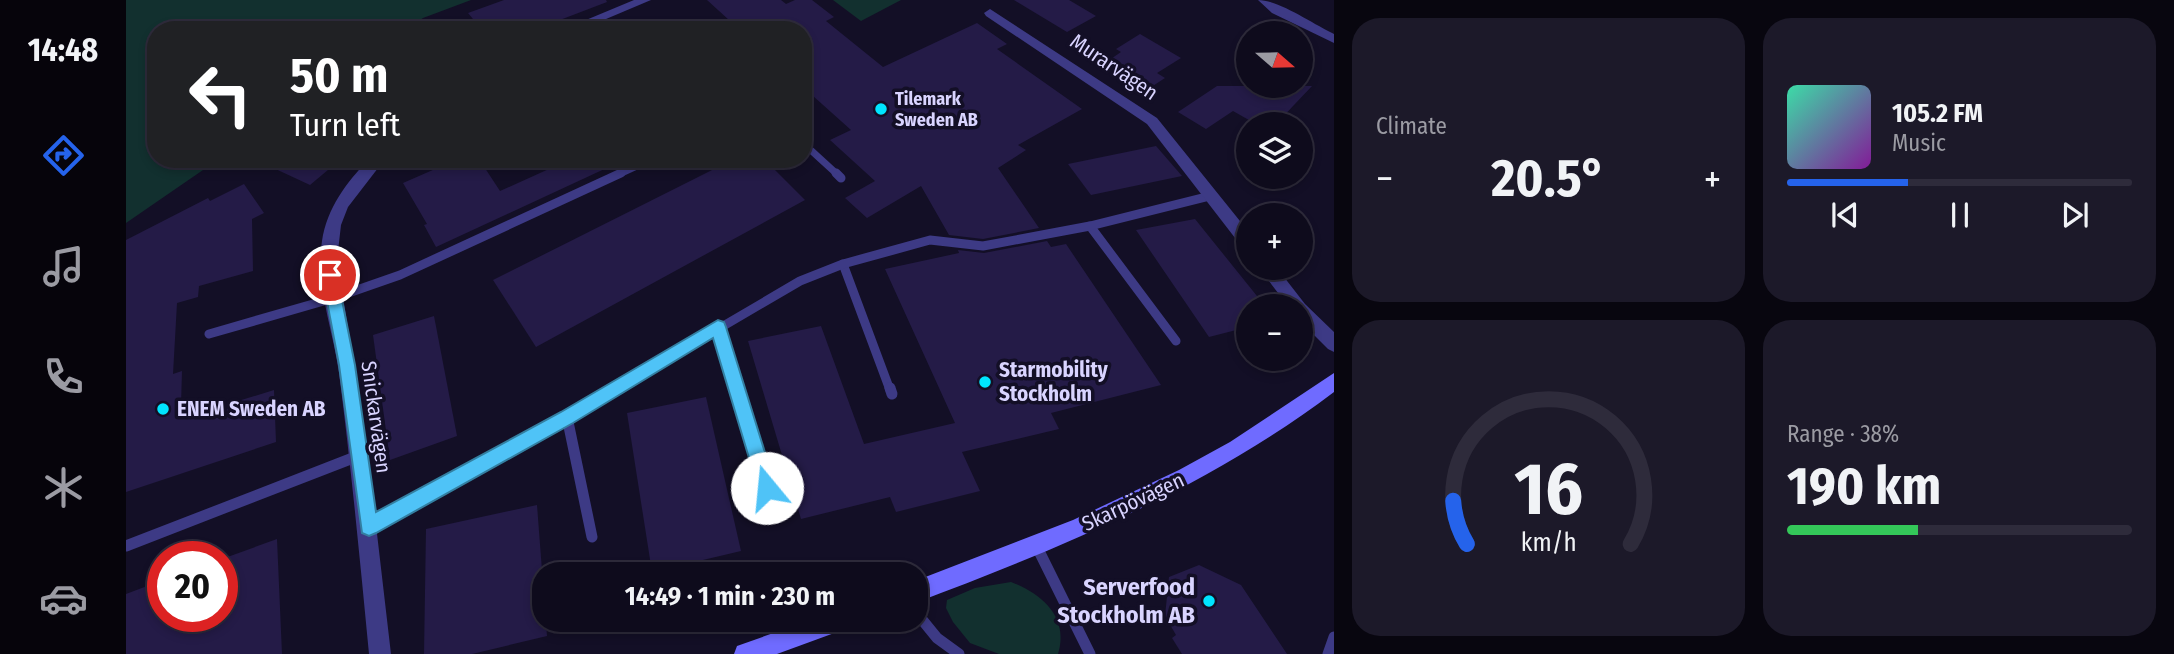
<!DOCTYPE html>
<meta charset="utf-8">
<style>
:root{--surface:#0e0b1c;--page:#1c1929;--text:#f1f3f6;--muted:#9b9ba3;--line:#2e2b3b;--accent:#2563eb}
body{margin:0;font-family:"Fira Sans Condensed",sans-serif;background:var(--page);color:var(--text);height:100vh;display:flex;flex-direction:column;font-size:26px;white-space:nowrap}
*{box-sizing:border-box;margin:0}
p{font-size:23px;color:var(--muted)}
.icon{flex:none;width:38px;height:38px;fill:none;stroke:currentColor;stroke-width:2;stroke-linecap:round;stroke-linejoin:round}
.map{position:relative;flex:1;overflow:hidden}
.drawer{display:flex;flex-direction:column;gap:18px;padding:18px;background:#08060f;width:840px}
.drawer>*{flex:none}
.top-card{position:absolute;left:21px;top:21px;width:665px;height:147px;border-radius:28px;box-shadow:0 4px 10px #0003,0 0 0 2px var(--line);background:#202124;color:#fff;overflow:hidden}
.needle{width:46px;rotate:110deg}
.buttons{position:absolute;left:1110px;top:21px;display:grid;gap:14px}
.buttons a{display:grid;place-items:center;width:77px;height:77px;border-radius:50%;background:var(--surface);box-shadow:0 4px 10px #0003,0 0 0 2px var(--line);font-size:35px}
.speed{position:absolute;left:21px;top:541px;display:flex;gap:14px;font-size:35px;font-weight:700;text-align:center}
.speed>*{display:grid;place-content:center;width:91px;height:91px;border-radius:50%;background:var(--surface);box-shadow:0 4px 10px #0003,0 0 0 2px var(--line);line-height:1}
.speed .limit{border:10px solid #d22;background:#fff;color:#111}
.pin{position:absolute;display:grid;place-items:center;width:60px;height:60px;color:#fff;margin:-30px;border:4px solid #fff;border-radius:50%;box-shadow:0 2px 7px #0007}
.me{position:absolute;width:77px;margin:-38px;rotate:343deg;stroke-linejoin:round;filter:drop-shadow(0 0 5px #0008)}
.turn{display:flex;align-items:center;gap:24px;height:147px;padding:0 28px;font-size:32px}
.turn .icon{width:91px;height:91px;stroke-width:2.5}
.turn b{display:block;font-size:49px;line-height:60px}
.big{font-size:52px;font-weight:700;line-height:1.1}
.drawer .widget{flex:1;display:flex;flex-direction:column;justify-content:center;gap:10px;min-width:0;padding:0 24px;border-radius:28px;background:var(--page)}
.drawer .dial{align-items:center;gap:0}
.dial svg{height:182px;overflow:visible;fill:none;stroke:var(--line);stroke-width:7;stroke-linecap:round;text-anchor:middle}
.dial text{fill:var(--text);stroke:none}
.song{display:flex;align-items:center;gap:21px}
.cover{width:84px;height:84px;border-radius:10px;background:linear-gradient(135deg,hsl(160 70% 55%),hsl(290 70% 35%))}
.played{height:7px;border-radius:4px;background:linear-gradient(90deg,var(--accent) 35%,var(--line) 35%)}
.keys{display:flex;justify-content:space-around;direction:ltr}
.heat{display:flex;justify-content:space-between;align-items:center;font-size:38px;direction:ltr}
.charge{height:10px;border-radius:5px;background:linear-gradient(90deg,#34c759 38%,var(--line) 0)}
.drawer .tiles{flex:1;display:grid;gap:18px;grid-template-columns:repeat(2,1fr)}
.trip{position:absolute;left:406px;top:562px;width:396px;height:70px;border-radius:28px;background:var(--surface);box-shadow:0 4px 10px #0003,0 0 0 2px var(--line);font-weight:700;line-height:70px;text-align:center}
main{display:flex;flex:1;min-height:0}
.tabs{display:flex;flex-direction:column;width:126px;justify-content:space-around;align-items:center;background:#06040b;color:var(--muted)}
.tabs .icon{width:49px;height:49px}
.tabs .active{color:var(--accent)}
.tabs b{font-size:32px;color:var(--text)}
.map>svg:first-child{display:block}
</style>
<main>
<nav class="tabs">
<b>14:48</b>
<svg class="icon active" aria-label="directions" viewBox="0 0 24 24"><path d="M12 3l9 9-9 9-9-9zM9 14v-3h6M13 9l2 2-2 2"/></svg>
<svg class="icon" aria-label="music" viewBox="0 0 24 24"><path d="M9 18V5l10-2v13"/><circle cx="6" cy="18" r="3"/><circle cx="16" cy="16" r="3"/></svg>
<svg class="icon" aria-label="phone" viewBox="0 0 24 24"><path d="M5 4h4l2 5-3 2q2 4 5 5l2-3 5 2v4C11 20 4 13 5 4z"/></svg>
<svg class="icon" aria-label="climate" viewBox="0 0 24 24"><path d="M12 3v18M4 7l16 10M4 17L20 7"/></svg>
<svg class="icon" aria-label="car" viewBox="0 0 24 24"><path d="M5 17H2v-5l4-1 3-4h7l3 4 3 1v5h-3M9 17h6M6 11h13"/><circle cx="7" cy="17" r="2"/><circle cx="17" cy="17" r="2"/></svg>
</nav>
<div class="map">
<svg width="1208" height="654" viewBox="0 0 1208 654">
<rect width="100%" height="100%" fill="#130f26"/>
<!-- green -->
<g fill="#12302f">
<path d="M0,0H345L297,18L280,30H30V159H93L0,223Z"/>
<path d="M707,0H775L735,21Z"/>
<path d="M885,582C917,594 943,618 932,654H873L844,643L827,622L820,608L821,600L849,588Z"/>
</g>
<!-- building -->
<g fill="#241b47">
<path d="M378,0H480L481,2L426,23L432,30H356L342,13Z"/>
<path d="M581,0H655L660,4L669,0H686L708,17L700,21L757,67L851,23L881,44L871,49L956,109L892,145L900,150L872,168L913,228L857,239L823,235L795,186L741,218L719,198L749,181L704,140L725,130L677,87V30H614Z"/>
<path d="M888,0H943L970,16L941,32Z"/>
<path d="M1014,34L1055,58L1031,73L1039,78L1019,91L976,65L995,52L990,49Z"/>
<path d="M1091,86H1186L1150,124H1130L1107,111L1080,129L1052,112Z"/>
<path d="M1030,146L1056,176L965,195L942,164Z"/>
<path d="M128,159H215L184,185Z"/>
<path d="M332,159H353L374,191L445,159H500L310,247L298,225L301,224L277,183Z"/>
<path d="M608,159H638L679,200L410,347L367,280Z"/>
<path d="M118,184L138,213L126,219L127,271L73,286L72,297L51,303L47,374L56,371L55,405L73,399V413L148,390L150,442L0,492V240L82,198L84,201Z"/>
<path d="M1069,219L1139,306H1122V327L1083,337L1010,230Z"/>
<path d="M921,241L925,247L940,244L1035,385L925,413L933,429L836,452L854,491L770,512L764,497L675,519L622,341L695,326L738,444L829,423L759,269L833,253L832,250L858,253Z"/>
<path d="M308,316L331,436L264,460L247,335Z"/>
<path d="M580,397L615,551L526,572L501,413Z"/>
<path d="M411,505L421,636L346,654H298L300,529Z"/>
<path d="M151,539L156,654H0V594L37,580V616H96V559Z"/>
<path d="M1073,565L1115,585L1161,654H1056L1046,638L1050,635L1039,616L1043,577Z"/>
</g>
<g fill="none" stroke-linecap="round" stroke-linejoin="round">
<!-- lane-far2 -->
<g stroke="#3d3a85" stroke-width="7">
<path d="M677,143L712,175"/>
<path d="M491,175L526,159"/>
</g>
<!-- lane-far1 -->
<g stroke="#3d3a85" stroke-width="9">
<path d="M710,173L715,178"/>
<path d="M964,226L1050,341"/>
<path d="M717,264L764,390"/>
<path d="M592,327L611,390"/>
<path d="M83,334L208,298L274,275L495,173"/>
<path d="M488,390L674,281L717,264L804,240L857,246L964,226L1084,196"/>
</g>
<!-- lane -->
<g stroke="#3d3a85" stroke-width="11">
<path d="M611,388L649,514"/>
<path d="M764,388L766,394"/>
<path d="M441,417L491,388"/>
<path d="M243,527L441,417L466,537"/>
<path d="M0,546L232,456"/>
<path d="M911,547L964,654"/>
<path d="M789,611L811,638L833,654"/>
<path d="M1202,654L1208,637"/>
</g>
<!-- street -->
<g fill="#3d3a85" fill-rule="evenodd">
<path d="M508,0H525L454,30H436Z"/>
<path d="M1132,0C1153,0 1187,24 1208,34V43L1146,13Z"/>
<path d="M864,9L1031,118L1122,231V249L1116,247L1021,124L860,16L858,13Z"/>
<path d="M243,159H259L222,207L215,225L211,260L240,439L265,654H243C234,560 225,466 213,373C207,329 189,285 196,241C201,208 220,183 243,159Z"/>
<path d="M1133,268H1151L1179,304L1208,332V352L1202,349L1174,321V306H1162Z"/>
</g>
<!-- secondary -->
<g fill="#6f6bff" fill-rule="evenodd">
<path d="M1208,373V392C1081,488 937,547 789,603V581L947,520L1053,470L1104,442Z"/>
<path d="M684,620H725L722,628L651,654H608L611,646Z"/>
</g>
</g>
<!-- route -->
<path fill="#4fc3f7" stroke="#337fa1" stroke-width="2" d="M204,269L211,275L229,365L250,512L435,412L592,320L598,322L600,327L650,488L647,494L641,497L634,494L632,488L587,338L447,423L250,533L243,536L236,533L213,365L196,275Z"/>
<!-- markers -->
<g fill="#00e5ff" stroke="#130f26" stroke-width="2.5">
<circle cx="755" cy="109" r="7"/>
<circle cx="859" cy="382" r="7"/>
<circle cx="37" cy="409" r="7"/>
<circle cx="1083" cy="601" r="7"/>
</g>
<g text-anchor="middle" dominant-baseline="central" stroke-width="7" stroke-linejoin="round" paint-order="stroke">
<!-- far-poi labels -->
<g font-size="18" font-weight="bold" fill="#d9d4ff" stroke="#130f26" text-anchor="start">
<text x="769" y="99">Tilemark<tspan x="769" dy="21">Sweden AB</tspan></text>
</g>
<!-- street labels -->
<g font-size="21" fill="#d9d4ff" stroke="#130f26">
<text transform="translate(988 67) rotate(34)">Murarvägen</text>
<text transform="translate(250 417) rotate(82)">Snickarvägen</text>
<text transform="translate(1007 502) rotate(-25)">Skarpövägen</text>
</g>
<!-- poi labels -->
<g font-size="21" font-weight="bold" fill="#d9d4ff" stroke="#130f26" text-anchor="start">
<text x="873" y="370">Starmobility<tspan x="873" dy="24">Stockholm</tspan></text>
<text x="51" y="409">ENEM Sweden AB</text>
</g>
<!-- near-poi labels -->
<g font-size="24" font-weight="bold" fill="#d9d4ff" stroke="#130f26" text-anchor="end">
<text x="1069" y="587">Serverfood<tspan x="1069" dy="28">Stockholm AB</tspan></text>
</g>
</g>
</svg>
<div class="buttons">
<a><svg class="needle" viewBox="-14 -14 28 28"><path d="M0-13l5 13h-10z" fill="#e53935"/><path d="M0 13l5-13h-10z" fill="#9b9ba3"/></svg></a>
<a><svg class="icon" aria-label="layers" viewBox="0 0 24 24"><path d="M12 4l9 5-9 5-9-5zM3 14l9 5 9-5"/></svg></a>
<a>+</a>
<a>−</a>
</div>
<div class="speed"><div class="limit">20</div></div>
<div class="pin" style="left:204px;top:275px;background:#d93025"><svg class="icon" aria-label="arrive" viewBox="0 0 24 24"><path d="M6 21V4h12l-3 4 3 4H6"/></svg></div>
<svg class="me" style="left:641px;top:488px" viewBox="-20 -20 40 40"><circle r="19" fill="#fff"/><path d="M0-13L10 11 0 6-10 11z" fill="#4fc3f7"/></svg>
<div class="trip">14:49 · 1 min · 230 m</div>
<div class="top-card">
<div class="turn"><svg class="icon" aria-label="left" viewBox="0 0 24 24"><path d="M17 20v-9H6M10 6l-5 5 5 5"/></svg><div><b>50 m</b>Turn left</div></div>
</div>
</div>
<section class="drawer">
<div class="tiles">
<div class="widget"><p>Climate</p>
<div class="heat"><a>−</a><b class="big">20.5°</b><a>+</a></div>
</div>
<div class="widget">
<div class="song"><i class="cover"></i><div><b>105.2 FM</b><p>Music</p></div></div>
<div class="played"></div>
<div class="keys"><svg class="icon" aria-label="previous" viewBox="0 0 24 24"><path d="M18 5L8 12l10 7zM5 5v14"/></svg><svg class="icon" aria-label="pause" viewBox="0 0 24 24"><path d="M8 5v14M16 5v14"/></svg><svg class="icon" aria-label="next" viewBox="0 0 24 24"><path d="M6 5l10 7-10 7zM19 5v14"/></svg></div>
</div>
<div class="widget dial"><svg viewBox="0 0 100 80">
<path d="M14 69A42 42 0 1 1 86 69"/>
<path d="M14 69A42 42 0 0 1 8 50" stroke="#2563eb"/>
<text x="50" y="56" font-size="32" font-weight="700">16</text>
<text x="50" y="72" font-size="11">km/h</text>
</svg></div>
<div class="widget"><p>Range · 38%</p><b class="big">190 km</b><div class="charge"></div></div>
</div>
</section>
</main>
